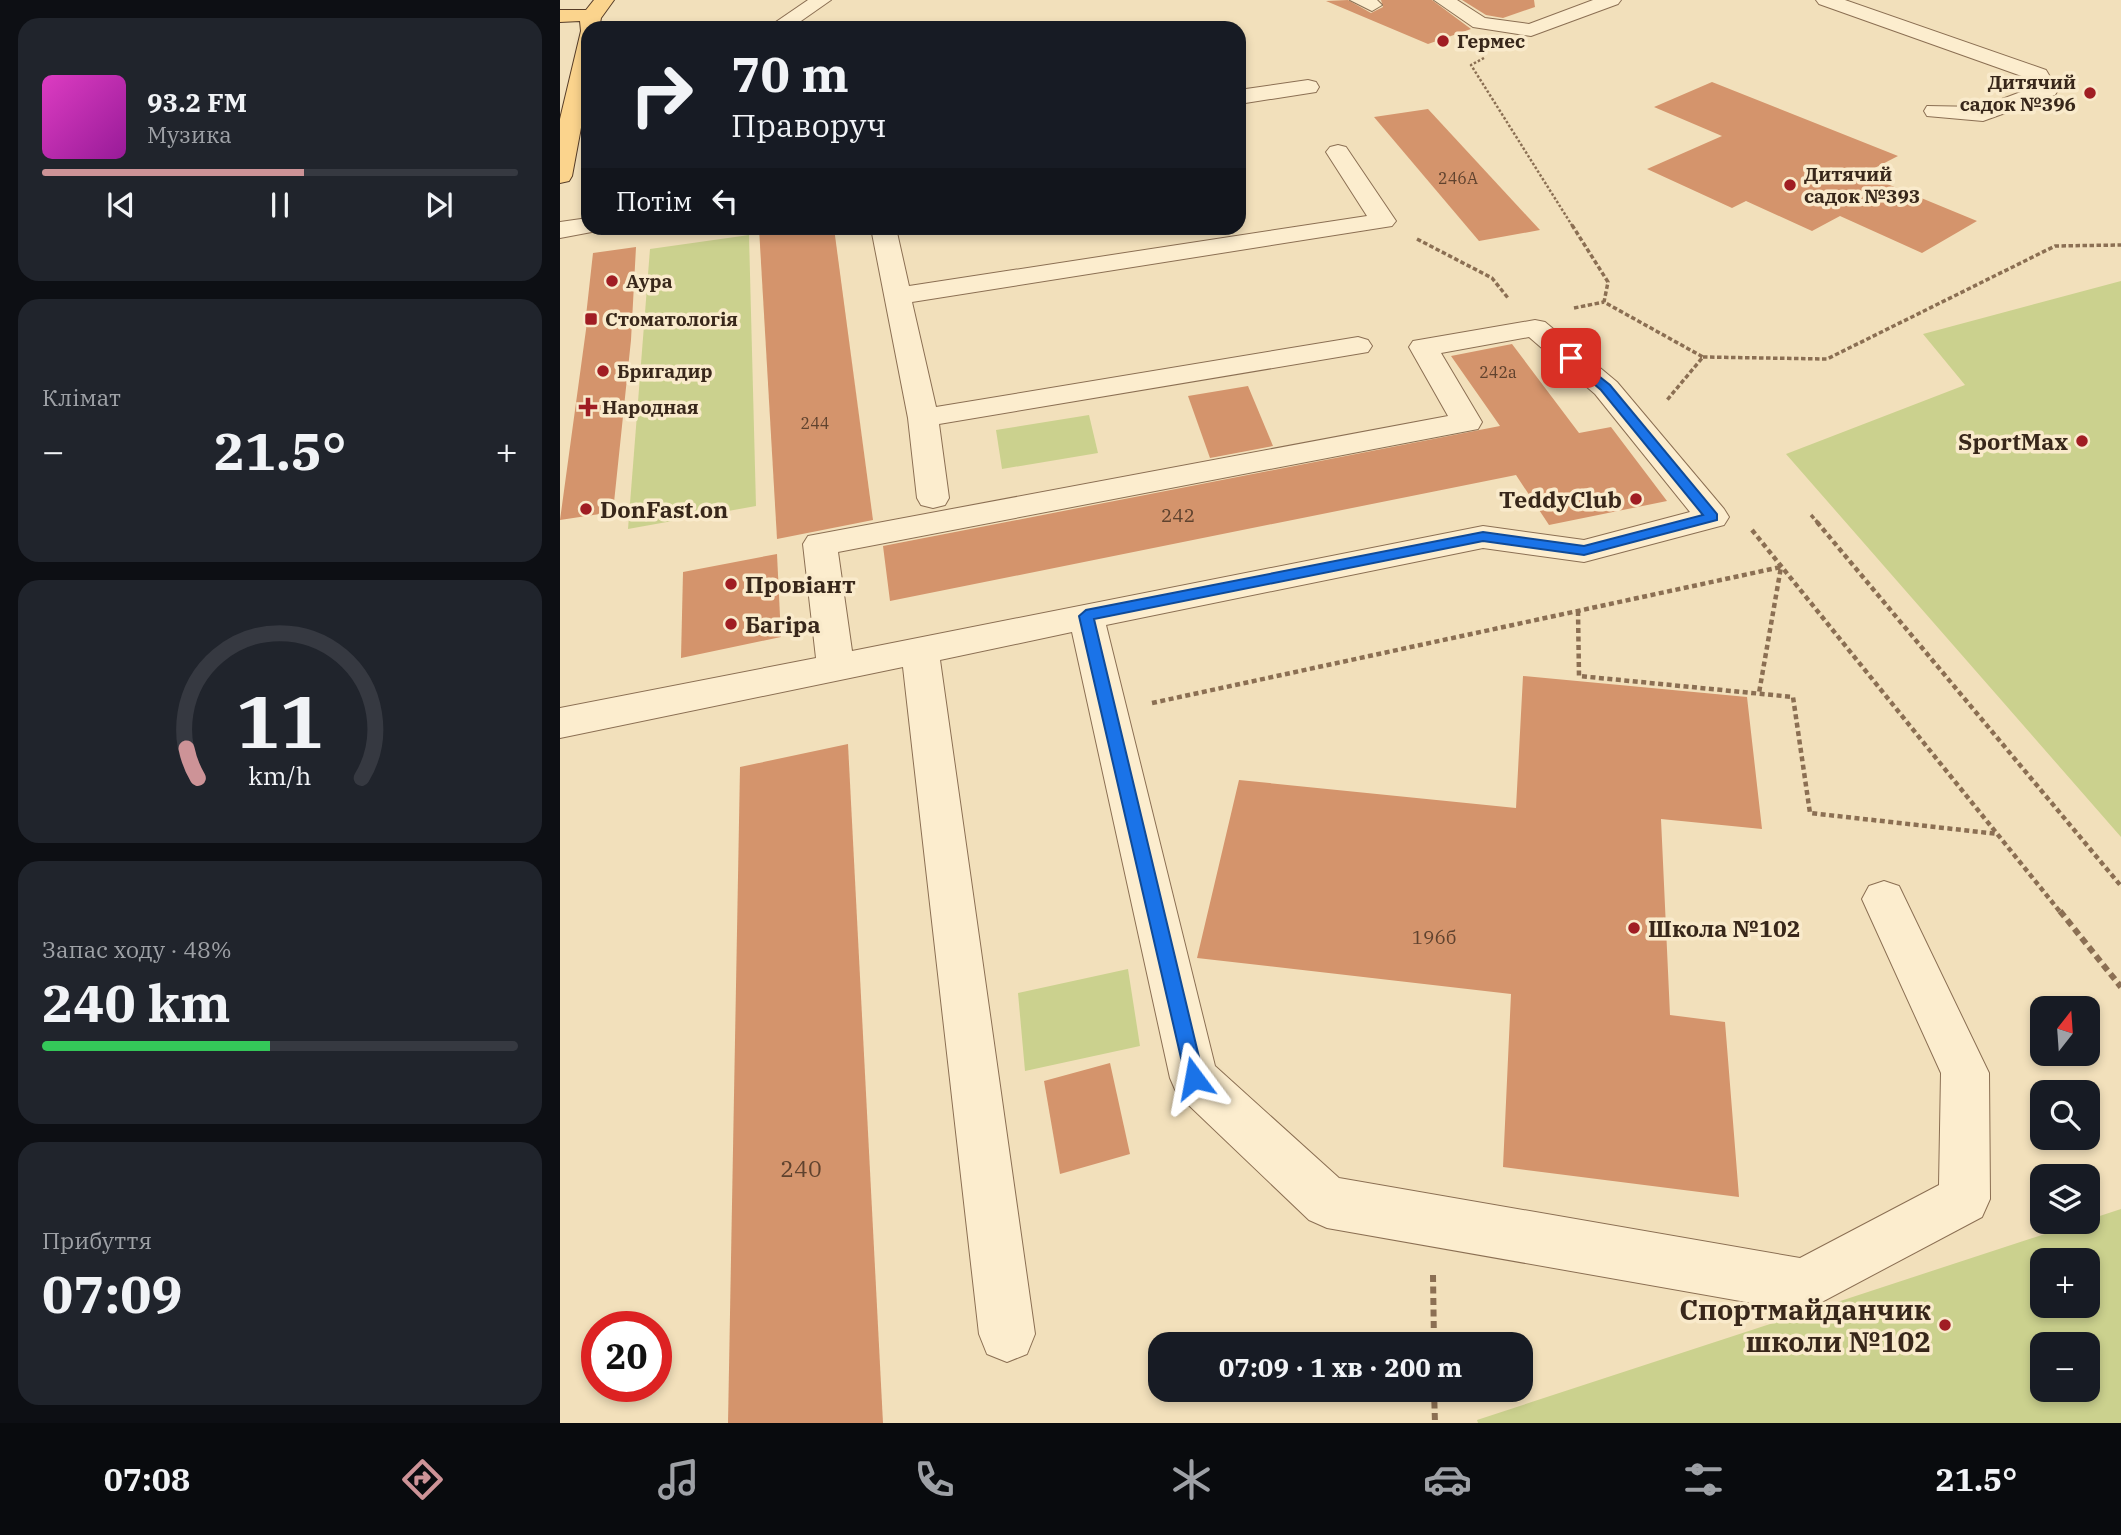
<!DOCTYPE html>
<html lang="uk">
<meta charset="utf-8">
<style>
:root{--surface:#171b24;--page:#20242c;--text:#f1f3f6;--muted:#9ea1a6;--line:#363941;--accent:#cd9397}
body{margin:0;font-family:"IBM Plex Serif",serif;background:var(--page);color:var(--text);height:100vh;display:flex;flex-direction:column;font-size:26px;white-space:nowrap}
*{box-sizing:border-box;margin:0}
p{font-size:23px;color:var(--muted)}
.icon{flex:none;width:38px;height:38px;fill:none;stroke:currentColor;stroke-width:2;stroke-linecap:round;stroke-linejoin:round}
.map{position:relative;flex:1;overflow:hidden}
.panel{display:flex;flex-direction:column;gap:18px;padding:18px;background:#0d0f14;width:560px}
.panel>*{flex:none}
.banner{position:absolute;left:21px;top:21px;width:665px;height:214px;border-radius:21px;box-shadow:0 4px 10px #0003;background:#171b24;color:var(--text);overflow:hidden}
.needle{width:46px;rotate:17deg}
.tools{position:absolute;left:1470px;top:996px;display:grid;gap:14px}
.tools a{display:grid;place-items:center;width:70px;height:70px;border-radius:14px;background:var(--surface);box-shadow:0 4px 10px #0003;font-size:35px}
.speed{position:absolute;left:21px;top:1311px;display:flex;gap:14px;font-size:35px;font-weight:700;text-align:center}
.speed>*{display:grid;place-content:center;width:91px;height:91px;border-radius:50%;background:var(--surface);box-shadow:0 4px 10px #0003;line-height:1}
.speed .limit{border:10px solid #d22;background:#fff;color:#111}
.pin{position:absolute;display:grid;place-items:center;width:60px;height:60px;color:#fff;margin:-30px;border-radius:14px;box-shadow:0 4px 10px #0006}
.me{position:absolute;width:77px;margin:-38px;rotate:347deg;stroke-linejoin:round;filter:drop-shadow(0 0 5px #0008)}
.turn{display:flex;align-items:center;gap:24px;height:147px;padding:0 35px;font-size:32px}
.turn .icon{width:91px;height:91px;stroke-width:2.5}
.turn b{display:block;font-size:49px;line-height:60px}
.then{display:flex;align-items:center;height:66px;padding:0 35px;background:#0003;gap:14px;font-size:26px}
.big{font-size:52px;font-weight:800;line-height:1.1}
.panel .widget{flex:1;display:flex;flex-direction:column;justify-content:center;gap:10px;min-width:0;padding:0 24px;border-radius:21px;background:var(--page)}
.panel .dial{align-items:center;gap:0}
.dial svg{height:182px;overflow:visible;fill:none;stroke:var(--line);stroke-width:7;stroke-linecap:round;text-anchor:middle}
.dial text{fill:var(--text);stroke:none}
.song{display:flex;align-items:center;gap:21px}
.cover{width:84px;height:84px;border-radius:10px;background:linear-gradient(135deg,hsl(310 70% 55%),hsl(300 70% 35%))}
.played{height:7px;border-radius:4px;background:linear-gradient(90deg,var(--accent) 55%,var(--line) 55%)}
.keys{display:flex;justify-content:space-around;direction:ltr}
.heat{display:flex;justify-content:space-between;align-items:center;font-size:38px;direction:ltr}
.charge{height:10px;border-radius:5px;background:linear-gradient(90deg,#34c759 48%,var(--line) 0)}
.trip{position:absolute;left:588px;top:1332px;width:385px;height:70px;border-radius:21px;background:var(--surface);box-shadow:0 4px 10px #0003;font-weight:800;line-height:70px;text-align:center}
.dock{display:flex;height:112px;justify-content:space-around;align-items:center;background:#090b0e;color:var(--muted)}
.dock .icon{width:49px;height:49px}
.dock .selected{color:var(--accent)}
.dock b{font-size:32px;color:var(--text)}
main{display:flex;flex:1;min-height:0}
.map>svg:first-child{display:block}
</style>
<main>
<section class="panel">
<div class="widget">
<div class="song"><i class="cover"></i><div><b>93.2 FM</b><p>Музика</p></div></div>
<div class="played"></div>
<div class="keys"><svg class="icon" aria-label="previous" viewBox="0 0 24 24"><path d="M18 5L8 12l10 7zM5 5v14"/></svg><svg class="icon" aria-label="pause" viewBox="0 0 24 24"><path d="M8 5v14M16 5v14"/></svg><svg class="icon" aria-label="next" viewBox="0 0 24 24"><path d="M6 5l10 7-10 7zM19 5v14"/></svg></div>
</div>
<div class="widget"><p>Клімат</p>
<div class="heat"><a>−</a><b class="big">21.5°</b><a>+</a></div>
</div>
<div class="widget dial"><svg viewBox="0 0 100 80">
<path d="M14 69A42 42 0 1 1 86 69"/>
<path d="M14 69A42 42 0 0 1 9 56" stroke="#cd9397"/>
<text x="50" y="56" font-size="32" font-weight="700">11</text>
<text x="50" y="72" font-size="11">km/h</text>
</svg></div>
<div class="widget"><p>Запас ходу · 48%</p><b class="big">240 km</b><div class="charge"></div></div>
<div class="widget"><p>Прибуття</p><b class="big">07:09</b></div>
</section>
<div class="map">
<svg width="1561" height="1423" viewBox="0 0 1561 1423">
<rect width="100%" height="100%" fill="#f2e0bb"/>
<!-- green -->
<g fill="#cbd18e" fill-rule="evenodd">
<path d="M189,235L196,506L68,529L90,249Z"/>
<path d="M1561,281V837L1226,454L1405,385L1363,334Z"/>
<path d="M529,415L538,453L442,469L436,430Z"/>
<path d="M568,969L580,1046L465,1071L458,993Z"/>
<path d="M1561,1209V1423H918L917,1420ZM1528,1260V1306H1482V1260ZM1482,1344H1528V1390H1482Z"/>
</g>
<!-- building -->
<g fill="#d4946c">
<path d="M788,0L811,13L823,7L821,0H872L911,29L868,44L766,1Z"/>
<path d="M902,0H974L975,7L943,18L926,15Z"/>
<path d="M1152,82L1338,156L1303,174L1417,221L1362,253L1280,216L1252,231L1186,201L1172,208L1087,169L1162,136L1094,107Z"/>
<path d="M868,109L980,230L919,241L814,117Z"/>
<path d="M199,228H274L313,520L217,539Z"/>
<path d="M76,247L71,340L53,512L0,520L28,315L26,316L33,253Z"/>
<path d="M952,344L1019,433L1051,427L1107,501L989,525L956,475L330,601L323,546L940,426L891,356Z"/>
<path d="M688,386L713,446L650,458L628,396Z"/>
<path d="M217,554L221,637L121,658L123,572Z"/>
<path d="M963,676L1187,697L1202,829L1101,819L1110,1015L1165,1022L1179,1197L943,1167L951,994L637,958L679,780L956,808Z"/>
<path d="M288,744L323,1423H168L180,767Z"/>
<path d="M550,1063L570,1154L500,1174L484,1081Z"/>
</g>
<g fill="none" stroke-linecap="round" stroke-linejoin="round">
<!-- minor casing -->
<g stroke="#8b6f53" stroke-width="2">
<g id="minor">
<path d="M248,0H271L231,28H207Z"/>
<path d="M790,0H817L822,5L812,11Z"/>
<path d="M874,0H897L925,18L969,24L1033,0H1061L1058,4L971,36L913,27Z"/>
<path d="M1256,0H1285L1486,70L1498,90L1495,95L1423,121L1367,116L1364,111L1367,106L1421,107L1474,87L1470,79L1259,4Z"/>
<path d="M748,80L756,82L759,87L756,92L679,104V90Z"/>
<path d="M778,145L786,147L836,221L832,226L352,302L376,407L798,337L808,340L812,346L808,352L379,424L389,498L385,505L373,508L361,505L357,498L348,418L311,228H336L349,286L807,216L766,152L770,147Z"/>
<path d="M28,218V228H40L37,231L0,238V222Z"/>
<path d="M975,320L985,322L1057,382L1164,509L1169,517L1164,525L1024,562L923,548L546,625L655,1066L779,1178L1240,1258L1379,1185L1381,1073L1302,899L1309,886L1324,881L1339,886L1429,1073L1430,1199L1422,1217L1243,1312L767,1228L749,1220L617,1094L610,1078L512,632L380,660L475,1334L467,1354L447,1362L427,1354L419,1334L343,667L0,738V708L256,658L243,544L248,536L888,416L849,347L853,341ZM969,337L1035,394L1130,512L1024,540L923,526L292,651L278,552L918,429L922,422L881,353Z"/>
</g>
</g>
<!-- major casing -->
<g stroke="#573d28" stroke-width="2">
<path id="major" d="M34,0H54L41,18L39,28H28V90L12,176L9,181L0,183V119L21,31L20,21L0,22V10H26Z"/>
</g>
<!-- path-far3 -->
<path stroke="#8b6f53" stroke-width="2.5" stroke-dasharray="2.5 2" stroke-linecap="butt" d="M924,58L911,65L1013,227"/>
<!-- path-far2 -->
<g stroke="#8b6f53" stroke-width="3.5" stroke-dasharray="4.5 2.5" stroke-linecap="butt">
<path d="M1012,225L1048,282L1044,302L1143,357L1107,400"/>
<path d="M857,239L932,278L948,298"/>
<path d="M1014,308L1044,302"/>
<path d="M1143,357L1267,359L1495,246L1561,245"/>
<path d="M1251,515L1258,523"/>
</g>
<!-- path-far1 -->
<g stroke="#8b6f53" stroke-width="4.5" stroke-dasharray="5 3.5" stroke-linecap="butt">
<path d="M1257,522L1561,886"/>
<path d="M1192,530L1501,913"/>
<path d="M1018,611L1019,676L1233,697L1250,813L1438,834"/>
<path d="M592,703L1221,567L1199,693"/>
</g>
<!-- path -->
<g stroke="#8b6f53" stroke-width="6" stroke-dasharray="7 4.5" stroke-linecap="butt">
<path d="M1500,911L1561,987"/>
<path d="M873,1275L874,1344"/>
<path d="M874,1390L875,1423"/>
</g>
<!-- minor -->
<use href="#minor" fill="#fcedce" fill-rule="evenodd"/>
<!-- major -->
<use href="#major" fill="#fbd48d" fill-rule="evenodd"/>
</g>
<!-- route -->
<path fill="#1a73e8" stroke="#114b97" stroke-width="2" d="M1011,354L1050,385L1157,514V520L1024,555L923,541L534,619L644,1078L641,1084L634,1087L627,1084L519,616L526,610L923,532L1024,546L1143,515L1041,390L1006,360V355Z"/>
<!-- markers -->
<g fill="#a01d23" stroke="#f9eacb" stroke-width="2.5">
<circle cx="883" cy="41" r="7"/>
<circle cx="1530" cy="93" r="7"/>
<circle cx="1230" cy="185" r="7"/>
<circle cx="52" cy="281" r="7"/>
<rect x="24" y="312" width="14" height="14" rx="3.5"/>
<circle cx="43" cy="371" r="7"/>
<path d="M24.5 396.5h7v7h7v7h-7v7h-7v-7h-7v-7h7z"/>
<circle cx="1522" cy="441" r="7"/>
<circle cx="1076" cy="499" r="7"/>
<circle cx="26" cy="509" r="7"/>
<circle cx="171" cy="584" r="7"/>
<circle cx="171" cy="624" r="7"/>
<circle cx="1074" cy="928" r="7"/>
<circle cx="1385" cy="1325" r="7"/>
</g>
<g text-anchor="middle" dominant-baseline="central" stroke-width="7" stroke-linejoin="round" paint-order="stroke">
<!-- far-number labels -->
<g font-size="16" fill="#5f422e">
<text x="898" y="178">246А</text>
<text x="938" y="372">242а</text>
<text x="255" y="423">244</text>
</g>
<!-- far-poi labels -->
<g font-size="19" font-weight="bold" fill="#38271a" stroke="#f9eacb" text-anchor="start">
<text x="897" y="41">Гермес</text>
<text x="1516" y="82" text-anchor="end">Дитячий<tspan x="1516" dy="22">садок №396</tspan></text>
<text x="1244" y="174">Дитячий<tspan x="1244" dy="22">садок №393</tspan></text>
<text x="66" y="281">Аура</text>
<text x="45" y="319">Стоматологія</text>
<text x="57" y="371">Бригадир</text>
<text x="42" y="407">Народная</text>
</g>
<!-- number labels -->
<g font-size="19" fill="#5f422e">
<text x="618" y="515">242</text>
<text x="874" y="937">196б</text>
</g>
<!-- poi labels -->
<g font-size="23" font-weight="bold" fill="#38271a" stroke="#f9eacb" text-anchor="start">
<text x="1508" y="441" text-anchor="end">SportMax</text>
<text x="1062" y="499" text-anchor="end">TeddyClub</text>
<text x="40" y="509">DonFast.on</text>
<text x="185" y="584">Провіант</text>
<text x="185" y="624">Багіра</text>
<text x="1088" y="928">Школа №102</text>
</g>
<!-- near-number labels -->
<g font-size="23" fill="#5f422e">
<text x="241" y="1168">240</text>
</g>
<!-- near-poi labels -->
<g font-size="28" font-weight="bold" fill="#38271a" stroke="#f9eacb" text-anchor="end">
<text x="1371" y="1309">Спортмайданчик<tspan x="1371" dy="32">школи №102</tspan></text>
</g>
</g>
</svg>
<div class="tools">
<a><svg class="needle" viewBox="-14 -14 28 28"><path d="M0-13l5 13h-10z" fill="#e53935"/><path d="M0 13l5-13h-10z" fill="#9ea1a6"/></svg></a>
<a><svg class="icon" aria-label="search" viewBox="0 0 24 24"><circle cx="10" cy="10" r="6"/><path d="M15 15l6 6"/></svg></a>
<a><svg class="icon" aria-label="layers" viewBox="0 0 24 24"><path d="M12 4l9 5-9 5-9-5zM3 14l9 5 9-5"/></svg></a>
<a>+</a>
<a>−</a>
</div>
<div class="speed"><div class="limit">20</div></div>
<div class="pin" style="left:1011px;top:358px;background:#d93025"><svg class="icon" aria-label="arrive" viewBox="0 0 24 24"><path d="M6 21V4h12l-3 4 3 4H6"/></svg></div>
<svg class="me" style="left:634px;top:1078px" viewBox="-20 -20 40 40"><path d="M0-17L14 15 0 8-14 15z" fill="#1a73e8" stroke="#fff" stroke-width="4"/></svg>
<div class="trip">07:09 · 1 хв · 200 m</div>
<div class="banner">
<div class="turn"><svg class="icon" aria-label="right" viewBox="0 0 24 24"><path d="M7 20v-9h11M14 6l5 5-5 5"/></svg><div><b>70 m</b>Праворуч</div></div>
<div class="then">Потім<svg class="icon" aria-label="left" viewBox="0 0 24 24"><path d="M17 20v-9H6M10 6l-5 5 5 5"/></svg></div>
</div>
</div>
</main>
<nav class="dock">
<b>07:08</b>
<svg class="icon selected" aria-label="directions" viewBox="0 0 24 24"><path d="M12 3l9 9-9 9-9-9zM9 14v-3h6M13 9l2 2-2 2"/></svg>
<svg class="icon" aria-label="music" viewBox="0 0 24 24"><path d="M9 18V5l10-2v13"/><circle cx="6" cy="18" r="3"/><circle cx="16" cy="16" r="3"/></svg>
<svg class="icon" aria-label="phone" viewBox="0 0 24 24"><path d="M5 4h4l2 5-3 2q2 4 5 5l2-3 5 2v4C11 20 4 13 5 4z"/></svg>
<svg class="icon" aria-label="climate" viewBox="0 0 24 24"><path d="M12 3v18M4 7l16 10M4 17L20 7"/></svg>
<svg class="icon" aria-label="car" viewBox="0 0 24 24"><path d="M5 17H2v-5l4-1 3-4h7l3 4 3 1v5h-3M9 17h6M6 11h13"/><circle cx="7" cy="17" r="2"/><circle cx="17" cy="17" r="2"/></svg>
<svg class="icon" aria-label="filters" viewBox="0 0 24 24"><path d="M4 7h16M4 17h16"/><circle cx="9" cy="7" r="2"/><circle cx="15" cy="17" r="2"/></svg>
<b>21.5°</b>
</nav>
